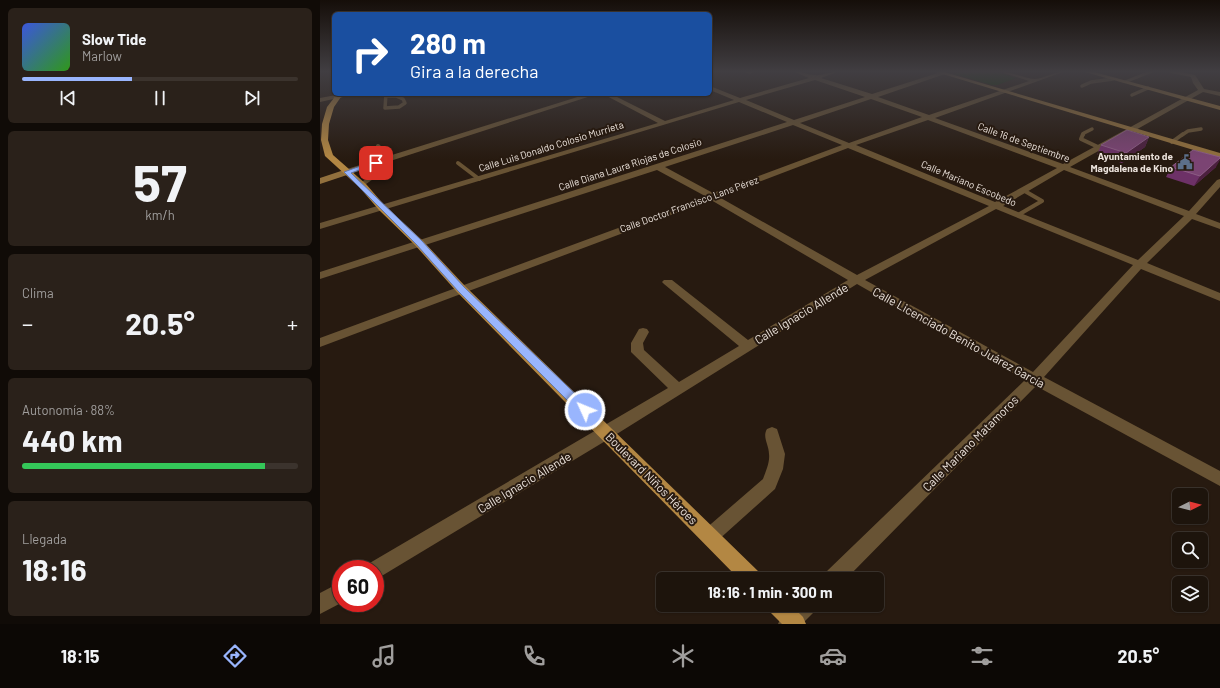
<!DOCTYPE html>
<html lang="es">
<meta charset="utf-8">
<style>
:root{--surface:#1d140c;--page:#2a211a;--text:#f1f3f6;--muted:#a09e9d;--line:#3b332d;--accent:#99b5fd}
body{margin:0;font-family:Barlow,sans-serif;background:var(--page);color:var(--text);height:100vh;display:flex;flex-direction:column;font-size:15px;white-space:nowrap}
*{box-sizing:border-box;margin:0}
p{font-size:13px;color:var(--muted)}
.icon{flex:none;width:22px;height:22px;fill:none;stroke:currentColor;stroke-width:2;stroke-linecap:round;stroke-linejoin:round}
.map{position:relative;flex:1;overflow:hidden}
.details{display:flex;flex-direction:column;gap:8px;padding:8px;background:#100b07;width:320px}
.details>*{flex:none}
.guide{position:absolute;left:12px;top:12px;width:380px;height:84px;border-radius:6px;box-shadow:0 1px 3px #0004,0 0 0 1px var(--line);background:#1a4fa0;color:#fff;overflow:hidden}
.needle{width:26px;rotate:84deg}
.fabs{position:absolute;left:852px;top:488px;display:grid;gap:8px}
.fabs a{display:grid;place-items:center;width:36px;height:36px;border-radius:6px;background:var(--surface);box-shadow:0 1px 3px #0004,0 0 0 1px var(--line);font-size:20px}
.speed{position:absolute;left:12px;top:560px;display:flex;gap:8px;font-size:20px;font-weight:700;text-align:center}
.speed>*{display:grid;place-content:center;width:52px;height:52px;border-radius:50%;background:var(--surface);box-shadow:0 1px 3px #0004,0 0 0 1px var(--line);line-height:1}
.speed .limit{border:6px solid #d22;background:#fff;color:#111}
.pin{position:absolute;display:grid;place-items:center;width:34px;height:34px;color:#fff;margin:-17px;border-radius:8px;box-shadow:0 2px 6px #0006}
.me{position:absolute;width:44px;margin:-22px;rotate:314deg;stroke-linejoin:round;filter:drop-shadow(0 0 3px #0008)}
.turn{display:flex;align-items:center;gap:14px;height:84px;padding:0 12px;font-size:18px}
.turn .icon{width:52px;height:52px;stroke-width:2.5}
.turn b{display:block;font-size:28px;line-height:34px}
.big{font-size:30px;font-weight:700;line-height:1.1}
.details .tile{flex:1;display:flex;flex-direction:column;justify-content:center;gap:6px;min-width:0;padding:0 14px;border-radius:6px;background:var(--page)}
.details .dial{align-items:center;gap:0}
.dial b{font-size:52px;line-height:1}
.song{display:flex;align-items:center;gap:12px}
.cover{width:48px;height:48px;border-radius:6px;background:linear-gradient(135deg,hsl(230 70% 55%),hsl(110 70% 35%))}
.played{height:4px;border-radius:2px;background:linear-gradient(90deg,var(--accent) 40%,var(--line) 40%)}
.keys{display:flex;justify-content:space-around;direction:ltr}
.heat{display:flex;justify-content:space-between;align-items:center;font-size:22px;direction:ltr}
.charge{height:6px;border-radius:3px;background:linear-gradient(90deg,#34c759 88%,var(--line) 0)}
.trip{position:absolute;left:336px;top:572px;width:228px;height:40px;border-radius:6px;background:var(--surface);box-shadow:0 1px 3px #0004,0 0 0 1px var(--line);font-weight:700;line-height:40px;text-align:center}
.tab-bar{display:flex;height:64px;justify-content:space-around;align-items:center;background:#0c0805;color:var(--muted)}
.tab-bar .icon{width:28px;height:28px}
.tab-bar .selected{color:var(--accent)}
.tab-bar b{font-size:18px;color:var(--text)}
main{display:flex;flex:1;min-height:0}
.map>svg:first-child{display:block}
</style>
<main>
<section class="details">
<div class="tile">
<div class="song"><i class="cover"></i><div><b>Slow Tide</b><p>Marlow</p></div></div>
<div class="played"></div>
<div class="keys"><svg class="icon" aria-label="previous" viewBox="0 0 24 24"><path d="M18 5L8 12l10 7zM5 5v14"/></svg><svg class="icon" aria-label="pause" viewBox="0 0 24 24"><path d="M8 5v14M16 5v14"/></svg><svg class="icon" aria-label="next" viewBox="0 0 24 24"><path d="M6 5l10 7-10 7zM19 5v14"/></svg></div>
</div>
<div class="tile dial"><b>57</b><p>km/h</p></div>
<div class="tile"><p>Clima</p>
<div class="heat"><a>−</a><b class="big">20.5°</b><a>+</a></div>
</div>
<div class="tile"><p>Autonomía · 88%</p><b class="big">440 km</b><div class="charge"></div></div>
<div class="tile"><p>Llegada</p><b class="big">18:16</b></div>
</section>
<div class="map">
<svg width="900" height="624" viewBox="0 0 900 624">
<rect width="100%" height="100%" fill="#271a10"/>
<!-- green -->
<path fill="#083302" d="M638,72H677L697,78L677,85H672L634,74Z"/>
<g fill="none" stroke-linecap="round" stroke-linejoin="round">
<!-- lane-far1 -->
<g stroke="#685334" stroke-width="3.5">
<path d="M762,86L771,82L793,79"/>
<path d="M66,94L65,108L79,107L85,103L83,99L76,96H66"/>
<path d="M812,95L828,88"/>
<path d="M763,135L764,133L772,129"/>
<path d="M862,135L868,131L881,129"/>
</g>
<!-- lane -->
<g stroke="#685334" stroke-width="4">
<path d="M763,134L761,139L778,147"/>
<path d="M852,142L863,134"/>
<path d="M138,163L159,179"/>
<path d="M41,185L61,171L70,160V158L58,146"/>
<path d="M698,215L722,201L703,190"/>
</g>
<!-- street -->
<g fill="#685334" fill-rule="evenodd">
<path d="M426,72H433L430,74Z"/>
<path d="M475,72C482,71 487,75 494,75C501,76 509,72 517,72L501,78L552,94L621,72H625V74L558,97L609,115L709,81L681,72C693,72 706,79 715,79C725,78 733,72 743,72L615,118L743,164L878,90L873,83L871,77L851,73L850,72H861L875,75L884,89L900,92V96L883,92L750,167L869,211L897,180L900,179V187L876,214L900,223V229L872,219L827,263L900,293V301L821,269L724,377L900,471V486L716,386L526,579H504L506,572L705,380L537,284L292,437L55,580V569H46L48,564L348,388L311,352V343L319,329L323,328L327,329L329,332L323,343L324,350L359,382L419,346L344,284L342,282L344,280H352L428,340L528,280L391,200L0,347V338L385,196L337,170L0,279V272L467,122L419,102L0,229V223L338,123L283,94H291L345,121L414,100L390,90V86L420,98L489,78ZM495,80L545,97L474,120L426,100ZM551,99L602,117L529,143L480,123ZM608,120L737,168L675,202L536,145ZM473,125L522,145L393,193L345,167ZM528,148L669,206L537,275L399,197ZM744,170L864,216L818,260L683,206ZM676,209L813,265L713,372L545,280Z"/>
<path d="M826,72H834L806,83L801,82Z"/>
<path d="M267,94H277L30,174L27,175L23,172L24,170Z"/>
<path d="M16,95L18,96V98L0,102V98Z"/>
<path d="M452,427L457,429L465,454L463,469L455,489L396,542L390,545L384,542L381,536L384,530L443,479C446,471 450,462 449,454C449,445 442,437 447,429Z"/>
<path d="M21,582V603L0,614V593Z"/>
<path d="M473,605H497L494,612L482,624H458L461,617Z"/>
</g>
<!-- secondary -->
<g fill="#92703d" fill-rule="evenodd">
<path d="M616,72H624L900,153V158Z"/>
<path d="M765,72H774L900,106V110Z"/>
<path d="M21,94H33L16,99L13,97Z"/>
<path d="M27,169L31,172L30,174L0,184V178Z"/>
</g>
<!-- primary -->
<g fill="#b38743" fill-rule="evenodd">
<path d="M17,94H23L14,107L9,124L8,140L13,155L46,184L65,206L103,241L145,286L439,572L441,579H419L137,292L95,245L59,210L40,188L5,156L1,140L2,124L7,107Z"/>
<path d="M447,605H471L483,617L486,624H462L450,612Z"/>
</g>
</g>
<!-- wall -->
<g fill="#6d3167">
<path d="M829,137L825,147L802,163L777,155L781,145Z"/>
<path d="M851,167H896L874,186L846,177Z"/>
</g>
<!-- shaded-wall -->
<g fill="#4c203f">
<path d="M829,137L825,147L802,163L806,153Z"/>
<path d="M900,158V160L896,167L874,186L880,176Z"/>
</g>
<!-- building -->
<g fill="#7b4473" stroke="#8c5d84">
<path d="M807,130L829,137L806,153L781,145Z"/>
<path d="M873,150L900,157V158L880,176L851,167Z"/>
</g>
<!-- sky -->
<linearGradient id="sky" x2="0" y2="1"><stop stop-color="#150e09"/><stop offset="0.45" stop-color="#413e42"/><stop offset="1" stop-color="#413e42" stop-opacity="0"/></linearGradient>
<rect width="900" height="159" fill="url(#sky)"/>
<!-- route -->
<path fill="#99b5fd" stroke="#6376a4" d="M54,161L59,163L31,173L102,241L144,287L269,407L271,410L269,414L265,415L261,414L138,291L96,244L24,172Z"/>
<!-- icons -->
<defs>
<g id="civic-bare" transform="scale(1.2)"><path d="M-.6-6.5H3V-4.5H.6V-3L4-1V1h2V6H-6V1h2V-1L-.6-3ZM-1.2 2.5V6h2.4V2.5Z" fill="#5c6f8a" stroke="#271a10" stroke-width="2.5" paint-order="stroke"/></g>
</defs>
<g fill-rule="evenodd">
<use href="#civic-bare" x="865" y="162"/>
</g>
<g text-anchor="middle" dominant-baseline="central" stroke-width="4" stroke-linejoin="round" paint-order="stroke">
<!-- far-street labels -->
<g font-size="10" fill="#ebe2db" stroke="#271a10">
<text transform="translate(704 142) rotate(20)">Calle 16 de Septiembre</text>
<text transform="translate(231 146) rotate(-17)">Calle Luis Donaldo Colosio Murrieta</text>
<text transform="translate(310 164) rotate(-18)">Calle Diana Laura Riojas de Colosio</text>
<text transform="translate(649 183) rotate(23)">Calle Mariano Escobedo</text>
<text transform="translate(369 204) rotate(-20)">Calle Doctor Francisco Lans Pérez</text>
</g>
<!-- far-poi labels -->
<g font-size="10" font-weight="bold" fill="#ebe2db" stroke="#271a10" text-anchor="end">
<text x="853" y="156">Ayuntamiento de<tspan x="853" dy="12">Magdalena de Kino</tspan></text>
</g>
<!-- street labels -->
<g font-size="12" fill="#ebe2db" stroke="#271a10">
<text transform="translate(481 313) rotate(-31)">Calle Ignacio Allende</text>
<text transform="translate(639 337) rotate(29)">Calle Licenciado Benito Juárez García</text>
<text transform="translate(650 443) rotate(-45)">Calle Mariano Matamoros</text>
<text transform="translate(332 478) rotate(45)">Boulevard Niños Héroes</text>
<text transform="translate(204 482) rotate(-31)">Calle Ignacio Allende</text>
</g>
</g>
</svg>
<div class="fabs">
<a><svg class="needle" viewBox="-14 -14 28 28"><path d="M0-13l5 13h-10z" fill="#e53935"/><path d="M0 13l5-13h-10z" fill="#a09e9d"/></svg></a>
<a><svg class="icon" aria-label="search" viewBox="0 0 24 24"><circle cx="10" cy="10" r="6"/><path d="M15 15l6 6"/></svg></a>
<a><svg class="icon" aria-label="layers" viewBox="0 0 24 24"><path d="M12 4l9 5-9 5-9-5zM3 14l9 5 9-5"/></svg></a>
</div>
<div class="speed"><div class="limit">60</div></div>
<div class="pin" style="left:56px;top:163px;background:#d93025"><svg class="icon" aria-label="arrive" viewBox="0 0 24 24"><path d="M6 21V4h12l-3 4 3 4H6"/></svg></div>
<svg class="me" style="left:265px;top:410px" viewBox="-20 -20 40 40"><circle r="17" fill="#99b5fd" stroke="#fff" stroke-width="3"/><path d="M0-11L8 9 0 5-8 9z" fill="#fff"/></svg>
<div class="trip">18:16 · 1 min · 300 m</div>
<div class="guide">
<div class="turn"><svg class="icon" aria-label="right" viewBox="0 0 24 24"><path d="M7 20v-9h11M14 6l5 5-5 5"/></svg><div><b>280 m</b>Gira a la derecha</div></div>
</div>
</div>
</main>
<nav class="tab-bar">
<b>18:15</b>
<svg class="icon selected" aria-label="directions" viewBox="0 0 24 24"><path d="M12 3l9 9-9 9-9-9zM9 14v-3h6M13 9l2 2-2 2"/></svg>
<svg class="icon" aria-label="music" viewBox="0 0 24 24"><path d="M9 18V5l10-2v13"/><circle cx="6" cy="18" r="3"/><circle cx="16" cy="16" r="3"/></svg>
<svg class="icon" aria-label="phone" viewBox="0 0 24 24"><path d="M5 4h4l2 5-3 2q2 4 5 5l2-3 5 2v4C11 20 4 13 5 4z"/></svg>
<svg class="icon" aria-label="climate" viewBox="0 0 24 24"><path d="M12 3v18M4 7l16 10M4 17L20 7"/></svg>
<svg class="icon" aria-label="car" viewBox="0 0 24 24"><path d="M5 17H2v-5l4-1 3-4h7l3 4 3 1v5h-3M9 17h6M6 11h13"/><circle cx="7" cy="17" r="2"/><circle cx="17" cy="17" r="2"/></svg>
<svg class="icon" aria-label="filters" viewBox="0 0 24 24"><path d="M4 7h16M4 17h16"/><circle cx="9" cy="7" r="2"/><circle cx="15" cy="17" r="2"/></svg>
<b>20.5°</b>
</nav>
